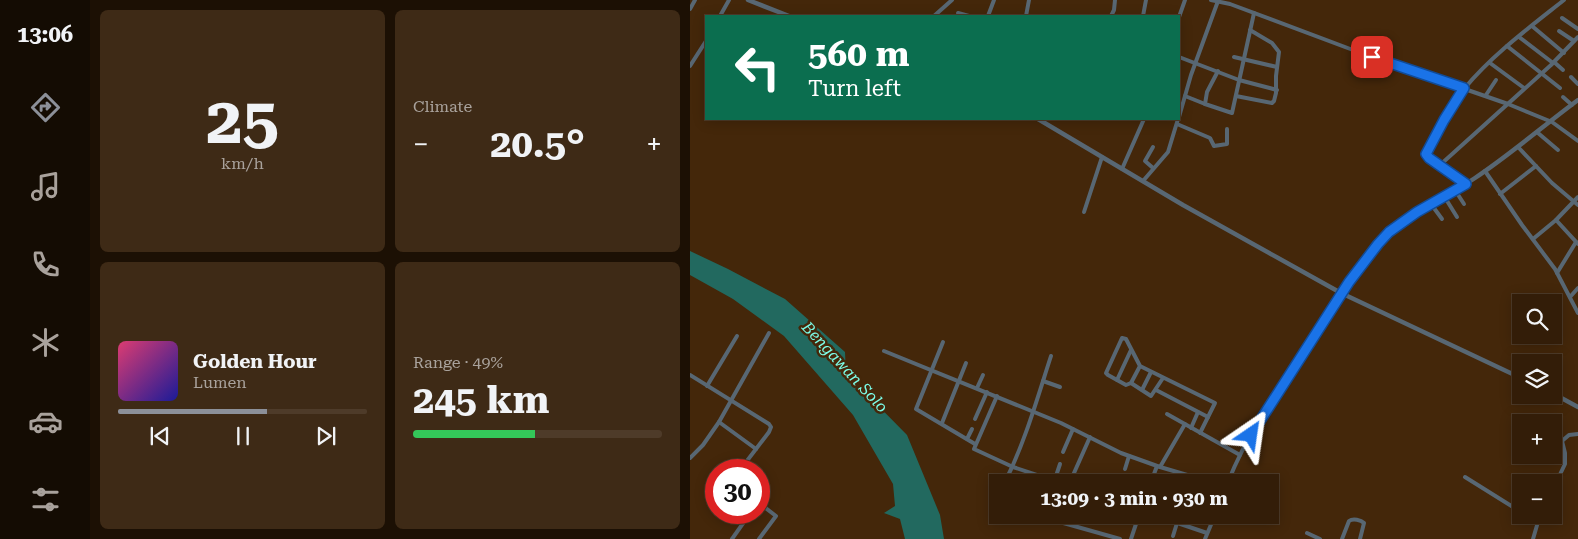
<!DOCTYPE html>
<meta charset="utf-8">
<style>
:root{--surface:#331d08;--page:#3e2a16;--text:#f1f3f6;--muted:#a9a29c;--line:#4e3b29;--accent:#8c9099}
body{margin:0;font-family:"Roboto Serif",serif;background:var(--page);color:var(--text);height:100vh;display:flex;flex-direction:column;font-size:19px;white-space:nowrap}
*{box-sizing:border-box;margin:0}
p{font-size:16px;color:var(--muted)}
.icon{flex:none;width:28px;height:28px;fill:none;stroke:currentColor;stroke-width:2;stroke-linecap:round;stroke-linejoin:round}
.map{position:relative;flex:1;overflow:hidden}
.drawer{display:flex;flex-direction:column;gap:10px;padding:10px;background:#1c1004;width:600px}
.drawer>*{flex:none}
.top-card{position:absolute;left:15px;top:15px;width:475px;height:105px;border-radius:0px;box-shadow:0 2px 12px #0003,0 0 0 1px var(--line);background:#0b6e4f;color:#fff;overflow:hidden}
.controls{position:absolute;left:822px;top:294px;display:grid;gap:10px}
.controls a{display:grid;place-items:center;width:50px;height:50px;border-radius:0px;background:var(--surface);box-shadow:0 2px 12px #0003,0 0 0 1px var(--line);font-size:25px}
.speed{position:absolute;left:15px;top:459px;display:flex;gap:10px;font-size:25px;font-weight:700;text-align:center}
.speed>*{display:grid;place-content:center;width:65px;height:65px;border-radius:50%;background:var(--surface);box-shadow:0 2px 12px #0003,0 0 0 1px var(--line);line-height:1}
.speed .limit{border:8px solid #d22;background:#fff;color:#111}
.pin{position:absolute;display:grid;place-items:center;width:42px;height:42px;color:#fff;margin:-21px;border-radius:10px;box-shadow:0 2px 8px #0006}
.me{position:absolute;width:55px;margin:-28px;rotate:32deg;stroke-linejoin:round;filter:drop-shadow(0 0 4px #0008)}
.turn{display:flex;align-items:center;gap:18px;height:105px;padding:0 20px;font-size:22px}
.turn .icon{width:65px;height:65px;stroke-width:2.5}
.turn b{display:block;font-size:35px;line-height:42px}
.big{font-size:38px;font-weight:700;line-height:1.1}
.drawer .widget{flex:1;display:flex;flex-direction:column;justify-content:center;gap:8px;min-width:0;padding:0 18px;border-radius:8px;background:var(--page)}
.drawer .dial{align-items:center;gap:0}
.dial b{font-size:65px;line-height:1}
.song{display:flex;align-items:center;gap:15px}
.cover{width:60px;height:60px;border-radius:8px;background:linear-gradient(135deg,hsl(340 70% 55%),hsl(240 70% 35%))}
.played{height:5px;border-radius:2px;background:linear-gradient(90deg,var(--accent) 60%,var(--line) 60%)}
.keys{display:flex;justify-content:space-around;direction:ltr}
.heat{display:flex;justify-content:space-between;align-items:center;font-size:28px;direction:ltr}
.charge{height:8px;border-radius:4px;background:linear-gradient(90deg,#34c759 49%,var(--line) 0)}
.drawer .tiles{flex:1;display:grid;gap:10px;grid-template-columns:repeat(2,1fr)}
.trip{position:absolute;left:299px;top:474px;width:290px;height:50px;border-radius:0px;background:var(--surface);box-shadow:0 2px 12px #0003,0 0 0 1px var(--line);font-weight:700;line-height:50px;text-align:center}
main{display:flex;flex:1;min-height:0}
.menu{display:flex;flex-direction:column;width:90px;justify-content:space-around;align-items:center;background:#140c03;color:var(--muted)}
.menu .icon{width:35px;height:35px}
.menu .active{color:var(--accent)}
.menu b{font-size:22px;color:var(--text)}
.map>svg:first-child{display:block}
</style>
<main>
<nav class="menu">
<b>13:06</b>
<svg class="icon active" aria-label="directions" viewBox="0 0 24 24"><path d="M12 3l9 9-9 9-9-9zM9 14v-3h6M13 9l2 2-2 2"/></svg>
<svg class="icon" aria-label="music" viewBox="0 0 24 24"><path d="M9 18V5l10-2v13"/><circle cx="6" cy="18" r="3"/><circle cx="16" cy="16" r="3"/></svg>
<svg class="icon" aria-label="phone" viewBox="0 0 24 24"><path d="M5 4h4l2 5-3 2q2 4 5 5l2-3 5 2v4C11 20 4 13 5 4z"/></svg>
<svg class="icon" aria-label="climate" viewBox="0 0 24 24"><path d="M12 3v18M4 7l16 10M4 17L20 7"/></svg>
<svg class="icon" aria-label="car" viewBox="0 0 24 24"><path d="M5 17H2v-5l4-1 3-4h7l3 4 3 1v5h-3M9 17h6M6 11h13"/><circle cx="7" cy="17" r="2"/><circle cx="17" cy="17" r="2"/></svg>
<svg class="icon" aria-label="filters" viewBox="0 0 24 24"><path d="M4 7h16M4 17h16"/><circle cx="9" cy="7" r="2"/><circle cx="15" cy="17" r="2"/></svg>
</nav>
<section class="drawer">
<div class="tiles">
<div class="widget dial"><b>25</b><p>km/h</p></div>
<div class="widget"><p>Climate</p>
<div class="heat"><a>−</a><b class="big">20.5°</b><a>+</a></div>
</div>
<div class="widget">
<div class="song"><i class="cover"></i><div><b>Golden Hour</b><p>Lumen</p></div></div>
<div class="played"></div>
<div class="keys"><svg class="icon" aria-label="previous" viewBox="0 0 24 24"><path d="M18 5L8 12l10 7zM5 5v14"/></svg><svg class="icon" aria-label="pause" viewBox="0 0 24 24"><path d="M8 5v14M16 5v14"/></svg><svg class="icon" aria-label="next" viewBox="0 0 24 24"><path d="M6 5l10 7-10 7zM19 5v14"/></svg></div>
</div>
<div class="widget"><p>Range · 49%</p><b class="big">245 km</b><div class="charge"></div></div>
</div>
</section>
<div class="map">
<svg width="888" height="539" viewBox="0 0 888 539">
<rect width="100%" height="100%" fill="#44270a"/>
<!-- water -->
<path fill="#22695f" d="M0,251L38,269L95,299L155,352L156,373L217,435L250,515L254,539H215L210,519L194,513L205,506L203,484L163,415L94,336L43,299L0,275Z"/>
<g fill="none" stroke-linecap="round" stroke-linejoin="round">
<!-- minor -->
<g stroke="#586773" stroke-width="4">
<path d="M521,0L540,4L671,53L818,104L862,122L888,141"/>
<path d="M0,9L5,0"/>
<path d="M268,13L279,16"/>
<path d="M30,16L39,0"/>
<path d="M244,16L262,0"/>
<path d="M298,16L304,0"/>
<path d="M336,16L339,0"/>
<path d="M421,16L424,10L425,0"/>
<path d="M453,16L456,0"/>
<path d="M489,17L495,0"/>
<path d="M872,18L888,29"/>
<path d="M842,26L874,53"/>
<path d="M869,31L884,41"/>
<path d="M829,37L863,63"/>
<path d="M817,46L870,88"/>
<path d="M489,57L549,80L587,90"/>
<path d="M544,57L587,67"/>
<path d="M864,62L873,70"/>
<path d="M800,63L834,88"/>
<path d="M0,66L16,41"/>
<path d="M528,71L517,92L515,104L542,113L564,13"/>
<path d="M881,77L888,84"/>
<path d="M796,95L806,80"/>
<path d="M495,96L515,104"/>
<path d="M546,96L582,103L584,101L586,93V76L589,52L582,43L560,30"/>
<path d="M873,97L882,105"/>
<path d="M489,117L501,75L528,1"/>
<path d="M487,124L520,138L524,146L537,144V129"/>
<path d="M848,133L868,150"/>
<path d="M828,147L862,183L888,205"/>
<path d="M750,165L861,65L888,37"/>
<path d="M463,168L455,161L463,147"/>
<path d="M432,169L454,119"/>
<path d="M795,171L832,225L865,269L888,313"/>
<path d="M453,181L478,152L488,119"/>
<path d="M776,184L739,158L737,155V151C749,130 759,107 774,89C802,55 840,27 874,0"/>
<path d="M765,190L774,204"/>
<path d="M810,194L846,166"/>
<path d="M754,196L767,217"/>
<path d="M741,204L752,219"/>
<path d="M394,212L412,157"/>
<path d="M866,220L888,244"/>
<path d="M843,239L866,220L888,197"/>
<path d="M867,273L886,242"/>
<path d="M880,297L888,288"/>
<path d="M253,342L226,409L285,444"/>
<path d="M194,351L371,423L431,453L470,467L521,482"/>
<path d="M450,366L441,383L436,385L418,375L416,373L432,338L436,339L450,366L525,403L510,433"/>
<path d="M0,375L79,424L81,427L79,432L50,470"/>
<path d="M427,380L441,350"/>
<path d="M353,381L370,387"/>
<path d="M441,383L461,396L473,378"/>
<path d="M17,386L47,336"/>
<path d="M287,388L293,375"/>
<path d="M452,390L461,372"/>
<path d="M466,390L518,417"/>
<path d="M307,396L284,449L323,467L368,482"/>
<path d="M477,414L550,455"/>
<path d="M285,419L297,392"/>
<path d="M29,422L66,449"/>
<path d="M252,423L276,363"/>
<path d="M501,428L508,412"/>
<path d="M277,439L282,429"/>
<path d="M373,452L383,429"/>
<path d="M0,458L13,445L29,422L79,333"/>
<path d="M470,467L495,424"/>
<path d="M435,469L439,456"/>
<path d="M775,477L831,512"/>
<path d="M315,482C335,442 347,399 361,356"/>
<path d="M364,482L370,464"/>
<path d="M380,482L400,437"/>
<path d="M461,482L467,466"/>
<path d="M538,482C565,414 613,356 651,293"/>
<path d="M864,487L875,464V453L872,441L879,435L888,434"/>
<path d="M308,499V500"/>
<path d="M345,515L430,539"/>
<path d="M464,515L517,533"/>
<path d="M836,515L847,522"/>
<path d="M617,533L630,539"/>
<path d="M483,536L487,523"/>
<path d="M42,539L61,512"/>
<path d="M69,539L86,516L69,503"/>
<path d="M441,539L449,515"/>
<path d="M515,539L525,515"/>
<path d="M652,539L659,521C663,518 671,520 674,523L670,539"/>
<path d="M843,539L850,515"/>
</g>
<!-- tertiary -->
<g stroke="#586773" stroke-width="4.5">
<path d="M58,0L99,16"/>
<path d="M348,119L493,205L651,293L831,378"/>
<path d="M651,293C665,273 680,251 698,234C723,210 757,197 785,178C821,154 853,126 888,100"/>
<path d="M864,394L888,407"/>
</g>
</g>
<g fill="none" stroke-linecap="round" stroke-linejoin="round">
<!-- route casing -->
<g stroke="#114b97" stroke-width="12">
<path id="route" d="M561,435L659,282L688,244L699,232L727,212L776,184L739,158L736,154L754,120L774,88L682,57"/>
</g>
<!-- route -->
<use href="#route" stroke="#1a73e8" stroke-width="9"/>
</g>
<g text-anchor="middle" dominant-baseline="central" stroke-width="5" stroke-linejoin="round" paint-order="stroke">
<!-- water labels -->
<g font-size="16" font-style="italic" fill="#7cfde9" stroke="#44270a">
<text transform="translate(155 367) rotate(47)">Bengawan Solo</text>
</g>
</g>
</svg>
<div class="controls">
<a><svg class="icon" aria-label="search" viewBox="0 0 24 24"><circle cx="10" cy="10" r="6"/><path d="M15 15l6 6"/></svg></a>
<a><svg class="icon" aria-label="layers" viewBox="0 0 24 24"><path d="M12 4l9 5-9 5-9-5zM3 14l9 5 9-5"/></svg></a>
<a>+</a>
<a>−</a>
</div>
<div class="speed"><div class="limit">30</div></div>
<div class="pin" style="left:682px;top:57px;background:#d93025"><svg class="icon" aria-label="arrive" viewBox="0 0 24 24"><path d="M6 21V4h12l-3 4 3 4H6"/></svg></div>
<svg class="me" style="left:561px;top:435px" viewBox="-20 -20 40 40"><path d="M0-17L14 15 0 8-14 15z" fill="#1a73e8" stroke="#fff" stroke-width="4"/></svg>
<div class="trip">13:09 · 3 min · 930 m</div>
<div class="top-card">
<div class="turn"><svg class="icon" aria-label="left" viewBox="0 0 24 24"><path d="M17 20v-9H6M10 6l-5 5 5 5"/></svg><div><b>560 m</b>Turn left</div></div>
</div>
</div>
</main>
